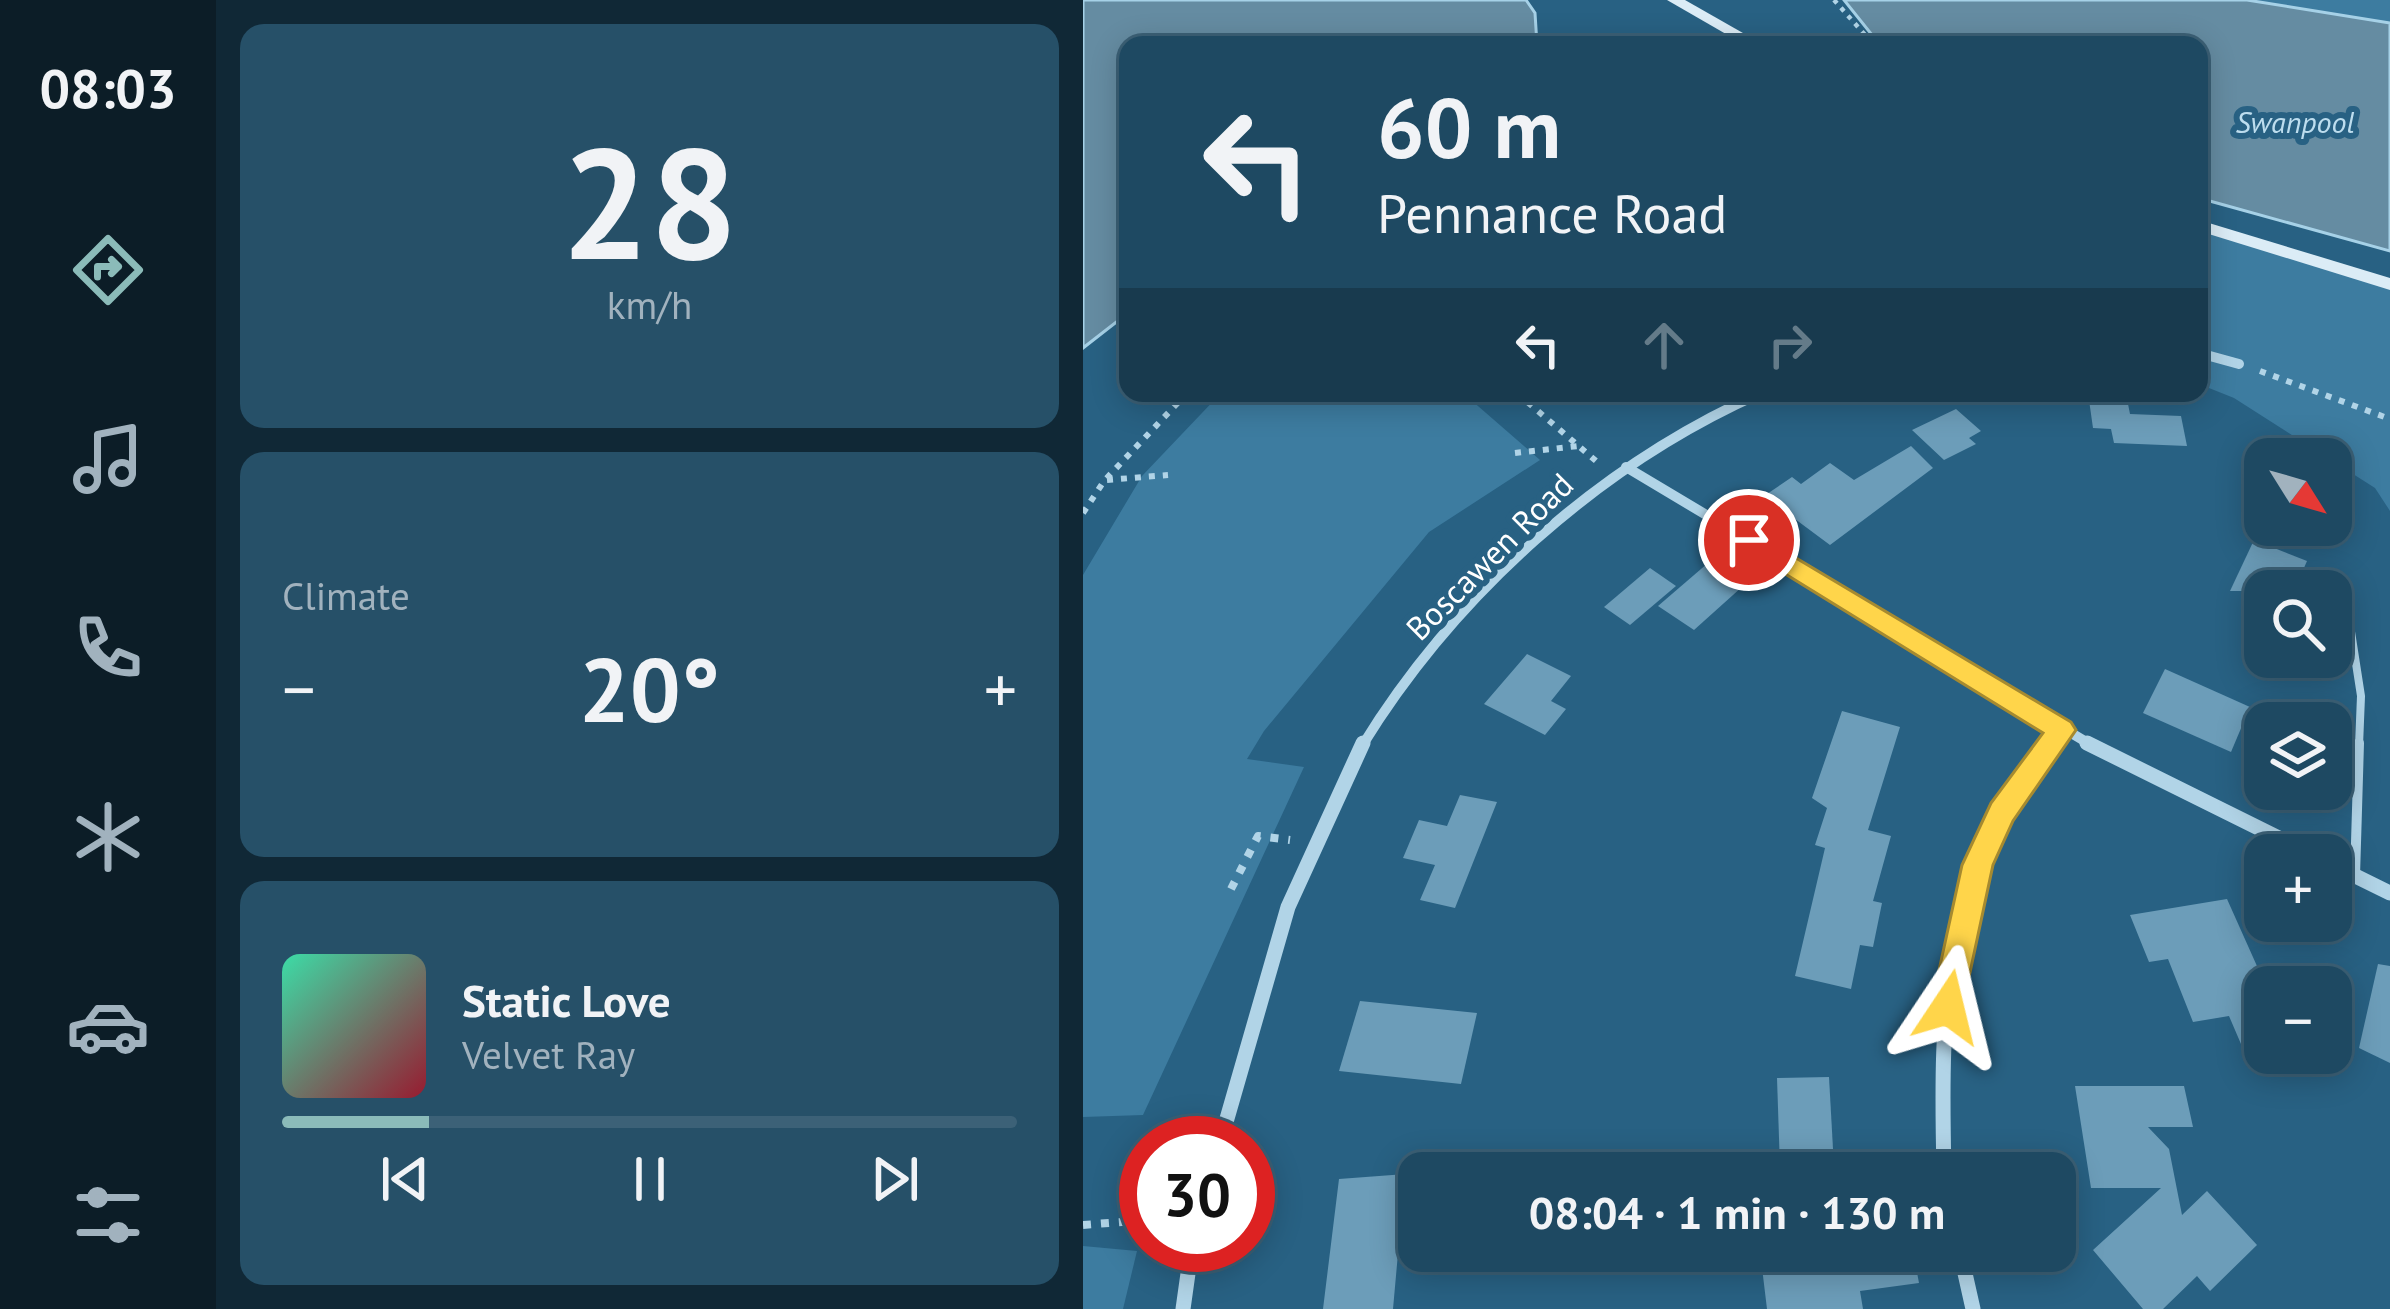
<!DOCTYPE html>
<meta charset="utf-8">
<style>
:root{--surface:#1e4962;--page:#265068;--text:#f1f3f6;--muted:#a1b2be;--line:#3c6177;--accent:#8bbbb9}
body{margin:0;font-family:"PT Sans",sans-serif;background:var(--page);color:var(--text);height:100vh;display:flex;flex-direction:column;font-size:45px;white-space:nowrap}
*{box-sizing:border-box;margin:0}
p{font-size:39px;color:var(--muted)}
.icon{flex:none;width:66px;height:66px;fill:none;stroke:currentColor;stroke-width:2;stroke-linecap:round;stroke-linejoin:round}
.map{position:relative;flex:1;overflow:hidden}
.side{display:flex;flex-direction:column;gap:24px;padding:24px;background:#102836;width:867px}
.side>*{flex:none}
.hud{position:absolute;left:36px;top:36px;width:1089px;height:366px;border-radius:24px;box-shadow:0 6px 30px #0003,0 0 0 3px var(--line);background:#1e4962;color:var(--text);overflow:hidden}
.needle{width:78px;rotate:127deg}
.controls{position:absolute;left:1161px;top:438px;display:grid;gap:24px}
.controls a{display:grid;place-items:center;width:108px;height:108px;border-radius:24px;background:var(--surface);box-shadow:0 6px 30px #0003,0 0 0 3px var(--line);font-size:60px}
.speed{position:absolute;left:36px;top:1116px;display:flex;gap:24px;font-size:60px;font-weight:700;text-align:center}
.speed>*{display:grid;place-content:center;width:156px;height:156px;border-radius:50%;background:var(--surface);box-shadow:0 6px 30px #0003,0 0 0 3px var(--line);line-height:1}
.speed .limit{border:18px solid #d22;background:#fff;color:#111}
.pin{position:absolute;display:grid;place-items:center;width:102px;height:102px;color:#fff;margin:-51px;border:6px solid #fff;border-radius:50%;box-shadow:0 3px 12px #0007}
.me{position:absolute;width:132px;margin:-66px;rotate:10deg;stroke-linejoin:round;filter:drop-shadow(0 0 9px #0008)}
.turn{display:flex;align-items:center;gap:42px;height:252px;padding:0 60px;font-size:54px}
.turn .icon{width:156px;height:156px;stroke-width:2.5}
.turn b{display:block;font-size:84px;line-height:102px}
.lanes{display:flex;align-items:center;height:114px;padding:0 60px;background:#0003;justify-content:center;gap:60px;direction:ltr}
.lanes .off{opacity:.35}
.big{font-size:90px;font-weight:700;line-height:1.1}
.side .card{flex:1;display:flex;flex-direction:column;justify-content:center;gap:18px;min-width:0;padding:0 42px;border-radius:24px;background:var(--page)}
.side .dial{align-items:center;gap:0}
.dial b{font-size:156px;line-height:1}
.song{display:flex;align-items:center;gap:36px}
.cover{width:144px;height:144px;border-radius:18px;background:linear-gradient(135deg,hsl(160 70% 55%),hsl(350 70% 35%))}
.played{height:12px;border-radius:6px;background:linear-gradient(90deg,var(--accent) 20%,var(--line) 20%)}
.keys{display:flex;justify-content:space-around;direction:ltr}
.heat{display:flex;justify-content:space-between;align-items:center;font-size:66px;direction:ltr}
.trip{position:absolute;left:315px;top:1152px;width:678px;height:120px;border-radius:24px;background:var(--surface);box-shadow:0 6px 30px #0003,0 0 0 3px var(--line);font-weight:700;line-height:120px;text-align:center}
main{display:flex;flex:1;min-height:0}
.tab-bar{display:flex;flex-direction:column;width:216px;justify-content:space-around;align-items:center;background:#0c1d27;color:var(--muted)}
.tab-bar .icon{width:84px;height:84px}
.tab-bar .selected{color:var(--accent)}
.tab-bar b{font-size:54px;color:var(--text)}
.map>svg:first-child{display:block}
</style>
<main>
<nav class="tab-bar">
<b>08:03</b>
<svg class="icon selected" aria-label="directions" viewBox="0 0 24 24"><path d="M12 3l9 9-9 9-9-9zM9 14v-3h6M13 9l2 2-2 2"/></svg>
<svg class="icon" aria-label="music" viewBox="0 0 24 24"><path d="M9 18V5l10-2v13"/><circle cx="6" cy="18" r="3"/><circle cx="16" cy="16" r="3"/></svg>
<svg class="icon" aria-label="phone" viewBox="0 0 24 24"><path d="M5 4h4l2 5-3 2q2 4 5 5l2-3 5 2v4C11 20 4 13 5 4z"/></svg>
<svg class="icon" aria-label="climate" viewBox="0 0 24 24"><path d="M12 3v18M4 7l16 10M4 17L20 7"/></svg>
<svg class="icon" aria-label="car" viewBox="0 0 24 24"><path d="M5 17H2v-5l4-1 3-4h7l3 4 3 1v5h-3M9 17h6M6 11h13"/><circle cx="7" cy="17" r="2"/><circle cx="17" cy="17" r="2"/></svg>
<svg class="icon" aria-label="filters" viewBox="0 0 24 24"><path d="M4 7h16M4 17h16"/><circle cx="9" cy="7" r="2"/><circle cx="15" cy="17" r="2"/></svg>
</nav>
<section class="side">
<div class="card dial"><b>28</b><p>km/h</p></div>
<div class="card"><p>Climate</p>
<div class="heat"><a>−</a><b class="big">20°</b><a>+</a></div>
</div>
<div class="card">
<div class="song"><i class="cover"></i><div><b>Static Love</b><p>Velvet Ray</p></div></div>
<div class="played"></div>
<div class="keys"><svg class="icon" aria-label="previous" viewBox="0 0 24 24"><path d="M18 5L8 12l10 7zM5 5v14"/></svg><svg class="icon" aria-label="pause" viewBox="0 0 24 24"><path d="M8 5v14M16 5v14"/></svg><svg class="icon" aria-label="next" viewBox="0 0 24 24"><path d="M6 5l10 7-10 7zM19 5v14"/></svg></div>
</div>
</section>
<div class="map">
<svg width="1307" height="1309" viewBox="0 0 1307 1309">
<rect width="100%" height="100%" fill="#286183"/>
<!-- green -->
<g fill="#3d7ca0">
<path d="M1164,0H1307V23Z"/>
<path d="M1116,225L1307,284V511L1292,488L1151,398L1116,384Z"/>
<path d="M138,393H380L457,460L346,532L181,731L164,759L221,767L60,1115L0,1117V575L59,476Z"/>
<path d="M0,1246L54,1251L40,1309H0Z"/>
</g>
<!-- water -->
<g fill="#658ca2" stroke="#a6d1e7" stroke-width="3">
<path d="M0,0H443L452,13L454,45H45V313L0,348Z"/>
<path d="M761,0H1164L1307,23V251L1116,198V45H797Z"/>
</g>
<!-- building -->
<g fill="#6c9db9">
<path d="M1005,393L1043,394L1047,414L1098,416L1104,446L1031,443L1028,429L1010,428Z"/>
<path d="M873,409L898,431L886,438L893,444L861,460L829,430Z"/>
<path d="M828,446L850,468L747,545L681,496L709,477L718,484L747,463L771,480Z"/>
<path d="M1171,540L1224,561L1211,591H1147Z"/>
<path d="M625,563L660,586L611,630L575,606Z"/>
<path d="M567,568L593,586L547,625L521,607Z"/>
<path d="M444,654L488,676L468,701L483,709L462,735L401,704Z"/>
<path d="M1082,669L1167,707L1148,752L1060,713Z"/>
<path d="M759,711L817,727L785,830L808,836L790,901L799,903L790,947L777,945L768,989L712,976L742,848L732,845L744,808L729,798Z"/>
<path d="M377,795L414,802L372,908L337,900L352,865L320,858L336,820L364,826Z"/>
<path d="M1144,899L1182,984V1040L1158,1044L1146,1016L1110,1022L1085,959L1066,962L1047,915Z"/>
<path d="M1295,964L1307,966V1063L1276,1048Z"/>
<path d="M277,1001L394,1013L378,1084L256,1071Z"/>
<path d="M746,1077L751,1167L697,1168L694,1078Z"/>
<path d="M992,1086H1101L1110,1127H1065L1086,1149L1099,1215L1124,1191L1174,1245L1127,1291L1114,1276L1080,1309H1060L1010,1250L1078,1188H1008Z"/>
<path d="M336,1173V1229L317,1231L310,1309H240L256,1179Z"/>
<path d="M677,1251H830L836,1283L777,1291L780,1309H684Z"/>
</g>
<g fill="none" stroke-linecap="round" stroke-linejoin="round">
<!-- path-far2 -->
<path stroke="#b1d4e7" stroke-width="4.5" stroke-dasharray="4.5 6" stroke-linecap="butt" d="M751,0L791,45"/>
<!-- path-far1 -->
<g stroke="#b1d4e7" stroke-width="6" stroke-dasharray="6 8" stroke-linecap="butt">
<path d="M1177,371L1307,419"/>
<path d="M434,393L513,461"/>
<path d="M432,453L495,446"/>
<path d="M24,480L85,475"/>
<path d="M0,513L21,481L104,393"/>
</g>
<!-- path -->
<g stroke="#b1d4e7" stroke-width="8" stroke-dasharray="8 10" stroke-linecap="butt">
<path d="M148,889L175,836L207,840"/>
<path d="M0,1225L63,1220"/>
</g>
<!-- lane-far1 -->
<path stroke="#b1d4e7" stroke-width="8" d="M1267,625L1278,696L1276,746"/>
<!-- lane -->
<path stroke="#b1d4e7" stroke-width="10" d="M1272,876L1276,743"/>
<!-- street-far1 -->
<g stroke="#b1d4e7" stroke-width="10">
<path d="M1116,353L1156,364"/>
<path d="M543,467L1010,746"/>
<path d="M279,746C372,595 516,465 678,393"/>
<path d="M966,746L978,730"/>
</g>
<!-- street -->
<g stroke="#b1d4e7" stroke-width="15">
<path d="M1004,743L1230,855"/>
<path d="M1248,864L1307,893"/>
<path d="M137,1143L205,907L280,743"/>
<path d="M861,1173C857,997 859,888 969,743"/>
<path d="M877,1251L890,1309"/>
<path d="M100,1309L109,1245"/>
</g>
<!-- secondary -->
<g fill="#dbecf6" fill-rule="evenodd">
<path d="M584,0H602L681,45H662Z"/>
<path d="M1116,220L1307,278V290L1116,231Z"/>
</g>
</g>
<!-- route -->
<path fill="#ffd54a" stroke="#a68a30" stroke-width="3" d="M666,530L988,722L993,730L930,821L910,865L877,1019L865,1024L853,1019L848,1007L879,865L908,803L960,733L657,546V533Z"/>
<g text-anchor="middle" dominant-baseline="central" stroke-width="12" stroke-linejoin="round" paint-order="stroke">
<!-- far-water labels -->
<g font-size="30" font-style="italic" fill="#bdddee" stroke="#286183">
<text x="1212" y="121">Swanpool</text>
</g>
<!-- street labels -->
<g font-size="33" fill="#fff" stroke="#286183">
<text transform="translate(406 556) rotate(-45)">Boscawen Road</text>
</g>
</g>
</svg>
<div class="controls">
<a><svg class="needle" viewBox="-14 -14 28 28"><path d="M0-13l5 13h-10z" fill="#e53935"/><path d="M0 13l5-13h-10z" fill="#a1b2be"/></svg></a>
<a><svg class="icon" aria-label="search" viewBox="0 0 24 24"><circle cx="10" cy="10" r="6"/><path d="M15 15l6 6"/></svg></a>
<a><svg class="icon" aria-label="layers" viewBox="0 0 24 24"><path d="M12 4l9 5-9 5-9-5zM3 14l9 5 9-5"/></svg></a>
<a>+</a>
<a>−</a>
</div>
<div class="speed"><div class="limit">30</div></div>
<div class="pin" style="left:666px;top:540px;background:#d93025"><svg class="icon" aria-label="arrive" viewBox="0 0 24 24"><path d="M6 21V4h12l-3 4 3 4H6"/></svg></div>
<svg class="me" style="left:865px;top:1007px" viewBox="-20 -20 40 40"><path d="M0-17L14 15 0 8-14 15z" fill="#ffd54a" stroke="#fff" stroke-width="4"/></svg>
<div class="trip">08:04 · 1 min · 130 m</div>
<div class="hud">
<div class="turn"><svg class="icon" aria-label="left" viewBox="0 0 24 24"><path d="M17 20v-9H6M10 6l-5 5 5 5"/></svg><div><b>60 m</b>Pennance Road</div></div>
<div class="lanes"><svg class="icon" aria-label="left" viewBox="0 0 24 24"><path d="M17 20v-9H6M10 6l-5 5 5 5"/></svg><svg class="icon off" aria-label="ahead" viewBox="0 0 24 24"><path d="M12 20V5M6 11l6-6 6 6"/></svg><svg class="icon off" aria-label="right" viewBox="0 0 24 24"><path d="M7 20v-9h11M14 6l5 5-5 5"/></svg></div>
</div>
</div>
</main>
